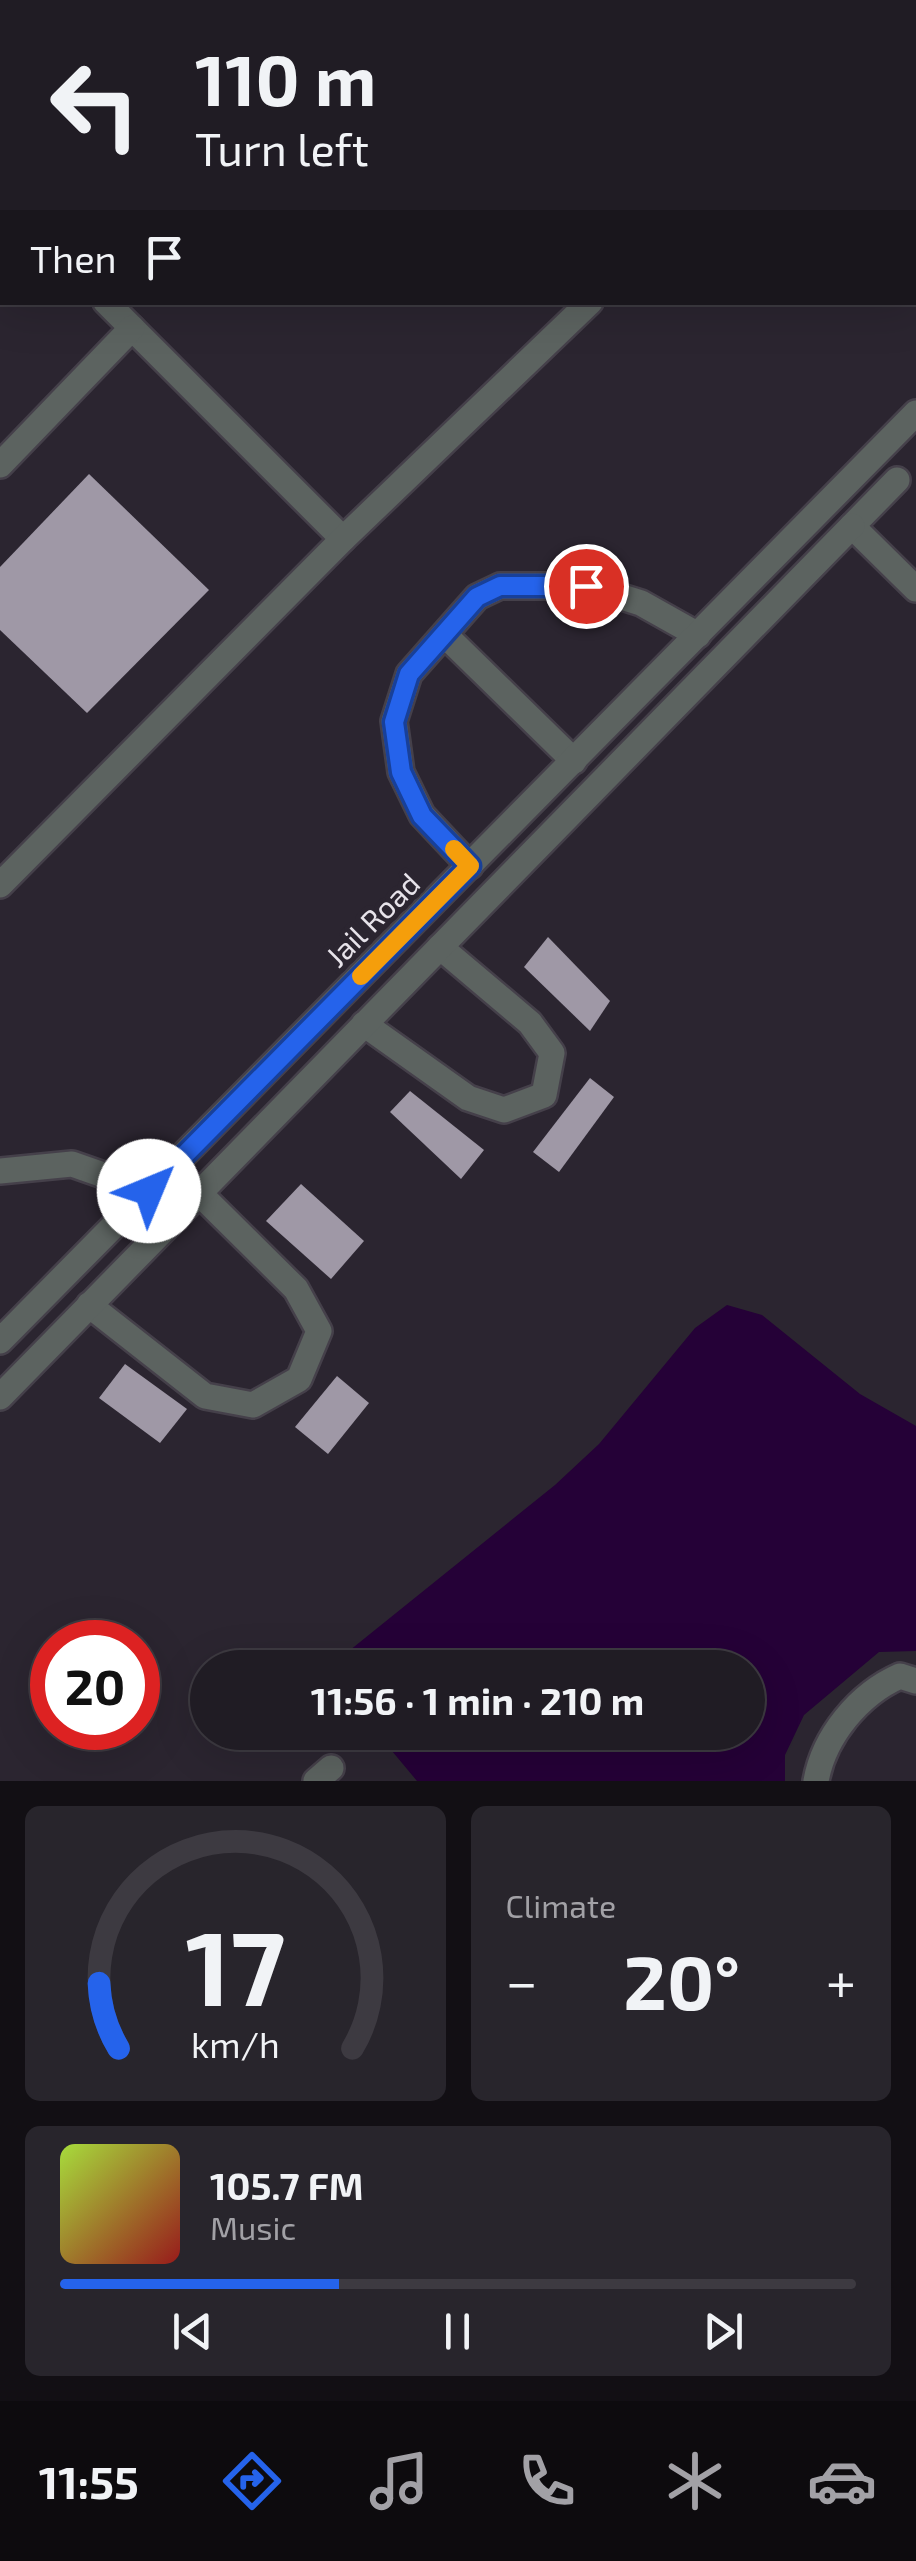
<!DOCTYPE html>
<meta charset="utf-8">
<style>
:root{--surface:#201c24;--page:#28252c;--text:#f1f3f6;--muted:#a2a1a6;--line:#3d3a41;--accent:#2563eb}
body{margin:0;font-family:"Exo 2",sans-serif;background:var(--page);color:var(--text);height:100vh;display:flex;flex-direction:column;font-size:38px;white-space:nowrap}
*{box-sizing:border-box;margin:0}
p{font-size:32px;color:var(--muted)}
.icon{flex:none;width:55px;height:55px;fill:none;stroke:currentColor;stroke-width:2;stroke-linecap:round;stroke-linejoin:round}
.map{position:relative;height:1781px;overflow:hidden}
.side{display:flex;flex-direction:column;gap:25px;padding:25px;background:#120f14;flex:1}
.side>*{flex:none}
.top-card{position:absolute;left:0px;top:0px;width:918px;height:305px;box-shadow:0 10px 40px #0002,0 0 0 2px var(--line);background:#201c24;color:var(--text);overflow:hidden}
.speed{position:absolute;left:30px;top:1620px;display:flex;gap:20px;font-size:50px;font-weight:700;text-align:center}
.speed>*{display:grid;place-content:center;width:130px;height:130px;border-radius:50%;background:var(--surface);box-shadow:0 10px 40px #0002,0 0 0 2px var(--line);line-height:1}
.speed .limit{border:15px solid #d22;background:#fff;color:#111}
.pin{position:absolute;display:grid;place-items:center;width:85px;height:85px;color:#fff;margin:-42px;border:5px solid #fff;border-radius:50%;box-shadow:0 2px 10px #0007}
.me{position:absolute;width:110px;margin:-55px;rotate:45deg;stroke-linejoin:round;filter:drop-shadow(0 0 8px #0008)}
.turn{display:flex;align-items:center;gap:35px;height:210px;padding:0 30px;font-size:45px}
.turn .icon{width:130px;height:130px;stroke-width:2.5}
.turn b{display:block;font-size:70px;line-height:85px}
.then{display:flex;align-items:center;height:95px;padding:0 30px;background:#0003;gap:20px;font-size:38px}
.big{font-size:75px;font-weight:700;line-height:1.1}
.side .widget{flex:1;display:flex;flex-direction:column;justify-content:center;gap:15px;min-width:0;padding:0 35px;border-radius:15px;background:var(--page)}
.side .dial{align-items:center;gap:0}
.dial svg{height:260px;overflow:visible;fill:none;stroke:var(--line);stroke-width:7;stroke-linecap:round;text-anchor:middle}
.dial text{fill:var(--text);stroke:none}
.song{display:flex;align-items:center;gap:30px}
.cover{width:120px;height:120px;border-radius:15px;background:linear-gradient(135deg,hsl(80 70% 55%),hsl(0 70% 35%))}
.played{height:10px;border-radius:5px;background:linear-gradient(90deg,var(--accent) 35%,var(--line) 35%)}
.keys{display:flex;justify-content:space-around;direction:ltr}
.heat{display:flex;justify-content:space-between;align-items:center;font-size:55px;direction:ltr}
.side .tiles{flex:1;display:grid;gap:25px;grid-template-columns:1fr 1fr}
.widget:last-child{grid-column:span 2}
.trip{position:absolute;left:190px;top:1650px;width:575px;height:100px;border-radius:50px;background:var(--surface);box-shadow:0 10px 40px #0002,0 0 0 2px var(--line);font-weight:700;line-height:100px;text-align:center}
.tab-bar{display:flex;height:160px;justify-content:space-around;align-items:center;background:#0d0b0e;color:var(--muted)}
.tab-bar .icon{width:70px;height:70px}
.tab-bar .current{color:var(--accent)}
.tab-bar b{font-size:45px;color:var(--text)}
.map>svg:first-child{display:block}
</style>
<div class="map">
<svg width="916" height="1781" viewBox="0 0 916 1781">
<rect width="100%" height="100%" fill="#2b2530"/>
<!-- water -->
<path fill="#250137" d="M727,1305L762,1315L860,1394L916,1426V1651L879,1652L804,1715L785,1755V1781H417L377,1733L748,1732V1668L329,1667L555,1485L599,1444L695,1328Z"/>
<!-- building -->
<g fill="#9f98a6">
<path d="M89,474L209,590L87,713L0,630V567Z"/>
<path d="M548,937L610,1001L590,1031L524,967Z"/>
<path d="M590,1078L614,1097L559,1172L533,1152Z"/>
<path d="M410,1091L484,1150L461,1179L390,1112Z"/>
<path d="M301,1184L364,1241L331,1279L266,1221Z"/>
<path d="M125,1364L187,1409L160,1443L99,1398Z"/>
<path d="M337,1376L369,1403L328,1454L295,1427Z"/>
</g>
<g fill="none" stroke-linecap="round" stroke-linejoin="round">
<!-- minor casing -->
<g stroke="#45404a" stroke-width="30">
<g id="minor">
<path d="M417,0L419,2"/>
<path d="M720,0L722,2"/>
<path d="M915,195L916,196"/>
<path d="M0,196L2,199"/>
<path d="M106,302L343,539"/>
<path d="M0,465L132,328"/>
<path d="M897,480L852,526L916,589"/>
<path d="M445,635L574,761"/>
<path d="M470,866L422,815L401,772L394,721L409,674L477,597L500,586H587L641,603L698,635"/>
<path d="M0,885L343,539L590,302"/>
<path d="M364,1024L468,1098L504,1110L544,1095L552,1053L530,1023L440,947"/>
<path d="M0,1171L72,1164L149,1191"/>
<path d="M89,1305L205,1396L253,1405L299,1379L319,1331L296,1289L199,1193"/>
<path d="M0,1341L916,413"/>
<path d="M0,1397L852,526"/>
<path d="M316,1781L331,1768"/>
<path d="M816,1781C824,1736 859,1694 900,1676L916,1681"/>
</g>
</g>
<!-- minor -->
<use href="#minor" stroke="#5c6360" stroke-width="25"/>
</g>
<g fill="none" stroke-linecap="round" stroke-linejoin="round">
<!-- route casing -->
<g stroke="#184099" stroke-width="25">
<path id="route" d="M149,1191L470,866L422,816L401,772L394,722L409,674L477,597L500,586H586"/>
</g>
<!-- route -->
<use href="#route" stroke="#2563eb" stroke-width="18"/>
<!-- slow -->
<path stroke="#f59e0b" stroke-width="18" d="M361,976L470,866L454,849"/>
</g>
<g text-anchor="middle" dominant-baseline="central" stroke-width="10" stroke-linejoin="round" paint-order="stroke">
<!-- street labels -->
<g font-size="30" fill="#e7e3ea" stroke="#2b2530">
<text transform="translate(372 919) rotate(-45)">Jail Road</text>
</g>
</g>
</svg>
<div class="speed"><div class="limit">20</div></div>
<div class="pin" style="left:586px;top:586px;background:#d93025"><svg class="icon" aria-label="arrive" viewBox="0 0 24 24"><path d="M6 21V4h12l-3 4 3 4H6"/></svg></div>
<svg class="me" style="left:149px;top:1191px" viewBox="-20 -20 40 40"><circle r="19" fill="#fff"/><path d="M0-13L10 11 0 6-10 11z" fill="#2563eb"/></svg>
<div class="trip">11:56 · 1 min · 210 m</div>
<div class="top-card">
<div class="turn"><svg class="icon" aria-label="left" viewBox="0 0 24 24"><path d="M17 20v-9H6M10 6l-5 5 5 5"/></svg><div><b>110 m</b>Turn left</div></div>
<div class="then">Then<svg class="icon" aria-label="arrive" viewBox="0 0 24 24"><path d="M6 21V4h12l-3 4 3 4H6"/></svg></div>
</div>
</div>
<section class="side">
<div class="tiles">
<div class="widget dial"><svg viewBox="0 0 100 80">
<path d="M14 69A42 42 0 1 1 86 69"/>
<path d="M14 69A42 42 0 0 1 8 49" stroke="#2563eb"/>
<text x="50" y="56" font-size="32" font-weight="700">17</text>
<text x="50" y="72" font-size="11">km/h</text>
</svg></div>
<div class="widget"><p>Climate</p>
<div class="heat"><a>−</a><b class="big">20°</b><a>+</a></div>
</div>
<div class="widget">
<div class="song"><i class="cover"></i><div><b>105.7 FM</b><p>Music</p></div></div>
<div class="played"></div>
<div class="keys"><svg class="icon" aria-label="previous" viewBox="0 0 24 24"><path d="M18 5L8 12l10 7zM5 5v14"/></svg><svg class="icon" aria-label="pause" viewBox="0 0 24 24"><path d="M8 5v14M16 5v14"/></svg><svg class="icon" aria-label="next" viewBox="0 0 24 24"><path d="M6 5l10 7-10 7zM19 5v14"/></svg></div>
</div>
</div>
</section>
<nav class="tab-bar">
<b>11:55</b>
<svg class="icon current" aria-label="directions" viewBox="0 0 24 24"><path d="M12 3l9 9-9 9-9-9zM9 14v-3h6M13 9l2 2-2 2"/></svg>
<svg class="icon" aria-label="music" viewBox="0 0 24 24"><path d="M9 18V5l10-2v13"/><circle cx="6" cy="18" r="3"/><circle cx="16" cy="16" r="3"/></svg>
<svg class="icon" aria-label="phone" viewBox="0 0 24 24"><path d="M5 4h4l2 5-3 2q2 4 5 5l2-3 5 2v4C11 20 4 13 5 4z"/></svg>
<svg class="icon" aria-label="climate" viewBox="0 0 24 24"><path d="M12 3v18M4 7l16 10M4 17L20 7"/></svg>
<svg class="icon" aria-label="car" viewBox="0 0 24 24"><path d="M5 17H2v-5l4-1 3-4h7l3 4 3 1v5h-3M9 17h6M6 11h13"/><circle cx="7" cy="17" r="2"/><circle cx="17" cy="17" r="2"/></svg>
</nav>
